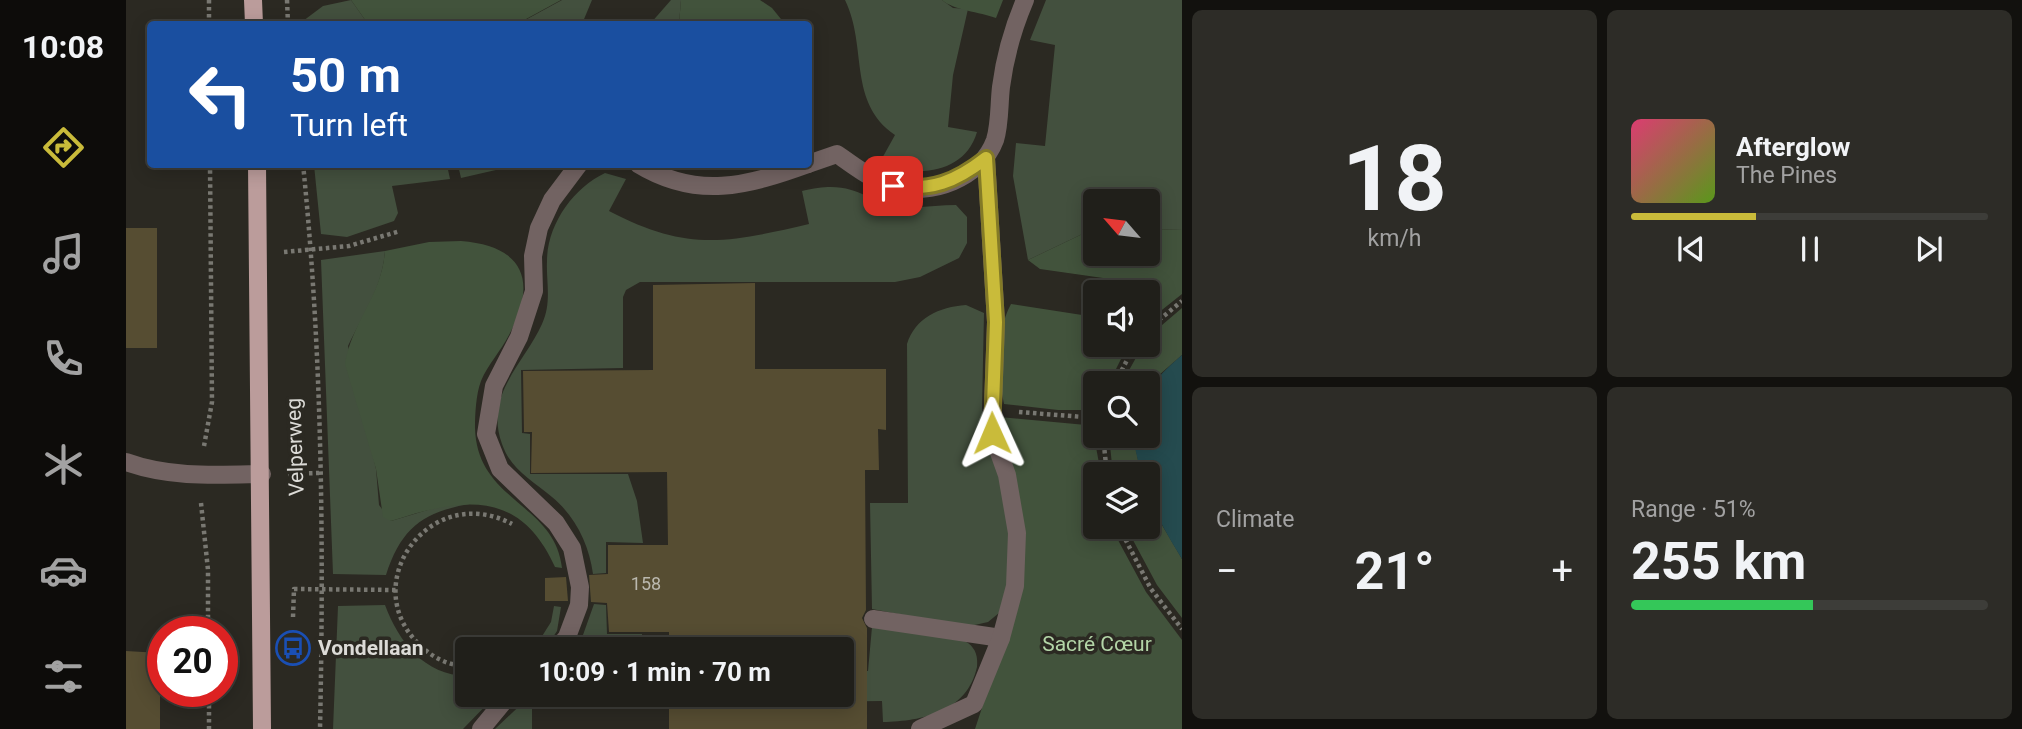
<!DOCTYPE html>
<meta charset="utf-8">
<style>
:root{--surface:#201f1a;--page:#2d2c27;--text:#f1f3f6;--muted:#a2a2a2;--line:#3d3d39;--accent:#c9bb3a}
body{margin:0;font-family:Roboto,sans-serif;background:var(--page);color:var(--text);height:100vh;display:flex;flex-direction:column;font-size:26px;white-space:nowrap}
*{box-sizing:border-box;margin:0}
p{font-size:23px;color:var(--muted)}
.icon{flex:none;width:38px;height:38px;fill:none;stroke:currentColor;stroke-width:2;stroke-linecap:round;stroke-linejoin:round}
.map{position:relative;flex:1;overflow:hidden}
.details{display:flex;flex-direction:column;gap:10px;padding:10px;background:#12110e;width:840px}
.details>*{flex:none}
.top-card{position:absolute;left:21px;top:21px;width:665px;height:147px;border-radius:7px;box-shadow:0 4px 18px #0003,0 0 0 2px var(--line);background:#1a4fa0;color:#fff;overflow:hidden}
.needle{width:46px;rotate:298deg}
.buttons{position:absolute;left:957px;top:189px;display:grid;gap:14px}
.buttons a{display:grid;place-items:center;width:77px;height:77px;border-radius:7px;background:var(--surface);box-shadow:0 4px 18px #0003,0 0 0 2px var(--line);font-size:35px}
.speed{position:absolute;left:21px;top:616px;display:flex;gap:14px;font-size:35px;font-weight:700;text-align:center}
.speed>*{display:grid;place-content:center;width:91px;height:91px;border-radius:50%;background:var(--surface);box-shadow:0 4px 18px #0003,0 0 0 2px var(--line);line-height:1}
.speed .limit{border:10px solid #d22;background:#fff;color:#111}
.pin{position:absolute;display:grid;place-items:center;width:60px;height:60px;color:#fff;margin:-30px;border-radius:14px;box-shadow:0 4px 10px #0006}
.me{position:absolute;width:77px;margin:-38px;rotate:359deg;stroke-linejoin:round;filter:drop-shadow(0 0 5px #0008)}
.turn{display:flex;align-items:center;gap:24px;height:147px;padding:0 28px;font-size:32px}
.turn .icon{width:91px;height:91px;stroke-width:2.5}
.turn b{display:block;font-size:49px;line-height:60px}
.big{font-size:52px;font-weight:700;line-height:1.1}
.details .widget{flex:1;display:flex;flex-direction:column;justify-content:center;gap:10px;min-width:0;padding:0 24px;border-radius:10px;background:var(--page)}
.details .dial{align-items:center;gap:0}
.dial b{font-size:91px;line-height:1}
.song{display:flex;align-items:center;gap:21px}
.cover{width:84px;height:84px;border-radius:10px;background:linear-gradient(135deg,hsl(340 70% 55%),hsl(90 70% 35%))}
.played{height:7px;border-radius:4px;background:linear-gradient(90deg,var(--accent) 35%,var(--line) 35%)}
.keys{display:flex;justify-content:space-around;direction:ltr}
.heat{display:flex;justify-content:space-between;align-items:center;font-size:38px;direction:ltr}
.charge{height:10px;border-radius:5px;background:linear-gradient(90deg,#34c759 51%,var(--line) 0)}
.details .tiles{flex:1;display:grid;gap:10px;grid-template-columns:repeat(2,1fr)}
.trip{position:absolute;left:329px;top:637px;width:399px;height:70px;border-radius:7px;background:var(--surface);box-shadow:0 4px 18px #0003,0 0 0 2px var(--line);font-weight:700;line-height:70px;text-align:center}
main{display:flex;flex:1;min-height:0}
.dock{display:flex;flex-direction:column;width:126px;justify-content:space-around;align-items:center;background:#0d0c0a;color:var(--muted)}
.dock .icon{width:49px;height:49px}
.dock .selected{color:var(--accent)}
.dock b{font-size:32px;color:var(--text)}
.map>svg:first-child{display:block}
</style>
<main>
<nav class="dock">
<b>10:08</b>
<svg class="icon selected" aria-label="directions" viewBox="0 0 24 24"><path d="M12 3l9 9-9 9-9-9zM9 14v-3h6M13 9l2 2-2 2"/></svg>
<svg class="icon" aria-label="music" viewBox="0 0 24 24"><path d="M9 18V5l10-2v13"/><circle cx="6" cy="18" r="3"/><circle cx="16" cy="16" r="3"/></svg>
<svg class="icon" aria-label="phone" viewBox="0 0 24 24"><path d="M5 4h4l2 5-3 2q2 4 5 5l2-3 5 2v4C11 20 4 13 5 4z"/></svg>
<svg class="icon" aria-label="climate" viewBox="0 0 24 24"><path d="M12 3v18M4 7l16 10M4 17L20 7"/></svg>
<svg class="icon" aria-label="car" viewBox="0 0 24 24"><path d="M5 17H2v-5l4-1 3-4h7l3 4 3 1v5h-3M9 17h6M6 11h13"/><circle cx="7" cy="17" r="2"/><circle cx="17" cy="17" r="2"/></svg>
<svg class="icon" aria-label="filters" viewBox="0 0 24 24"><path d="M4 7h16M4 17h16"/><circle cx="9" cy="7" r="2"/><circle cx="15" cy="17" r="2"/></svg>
</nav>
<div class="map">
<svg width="1056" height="729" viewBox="0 0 1056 729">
<rect width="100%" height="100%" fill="#2b2922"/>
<!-- green -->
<g fill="#43503e">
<path d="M225,0L242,24H173L197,6Z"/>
<path d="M436,0H466L456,24H392Z"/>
<path d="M545,0H555L553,24H524Z"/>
<path d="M719,0H816L827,8L842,9L827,75L822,127L851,132C839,174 789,179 754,162L769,135C721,102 742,47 719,0Z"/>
<path d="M920,0H1056V230L1022,229V201H970L969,228L902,260L887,176L890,143L919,146L929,45L904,40Z"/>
<path d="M188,165H321L324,179L266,186L272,213L268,221L221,237L195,234Z"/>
<path d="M332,165V164L391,165L335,178Z"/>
<path d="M551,165H634C605,170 580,173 551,165Z"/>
<path d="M479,173L500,179L483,211C561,252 601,243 683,224L676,191C731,177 736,203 781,207C797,208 814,205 830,205L841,217V243L833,258L794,277L769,282H514L500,290L497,297V368L395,370L396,433L404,434V474H502L511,501L517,543L480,542V573L467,574C463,544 449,516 426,497C406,480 385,470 376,444C358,394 398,364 416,324C426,302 420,282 421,261C421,225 447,188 479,173Z"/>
<path d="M259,251C256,288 238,313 222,346L250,469L253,505L265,521L318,505L349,503C300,511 276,525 260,575L207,574L195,260Z"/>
<path d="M840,305L858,313L856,408L860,436L874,478L885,536L882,583L873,613L862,622L840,627L746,609L744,503H782L781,344C789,318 813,307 840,305Z"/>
<path d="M468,604L480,605L481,634H516L517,649H452Z"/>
<path d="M259,605C273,642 298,675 341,676V695H370L337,729H207L212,606Z"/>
<path d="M428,606L435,607L431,631L419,649H408L425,622Z"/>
<path d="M746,627C767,629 825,632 842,643C850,649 852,657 851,667C841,712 797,721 757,722L756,701L671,702V695H716V671H742Z"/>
<path d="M405,695H507L502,703L406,704V729H369Z"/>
</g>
<!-- forest -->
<g fill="#42533c">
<path d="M225,0H435L391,24H242Z"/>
<path d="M555,0H634L646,8L659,24H553Z"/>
<path d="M816,0H877L870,18C854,12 827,10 816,0Z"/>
<path d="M969,228L970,254H1022V229L1056,230V294L1022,321V292H990L991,280L914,269L902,260Z"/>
<path d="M335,241C398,246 412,281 383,335C375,351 362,364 355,381C350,394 349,414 349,428C351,502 429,503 436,568L429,567C393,488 336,498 265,521L257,517L250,469L219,364C226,321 255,298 259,251L303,242Z"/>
<path d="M885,304L969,317L970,345H1002L983,383H970L969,410H932L878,404C871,373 870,331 885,304Z"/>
<path d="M1056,308V355L1033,375L1022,393V383H996L1017,345H1022V337Z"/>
<path d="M874,417L960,425L967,431L975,474H970V527H985L1020,592L1056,640V729H849L896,586L871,432Z"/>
<path d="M983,436H1007L1015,474H987Z"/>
<path d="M1022,492L1036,525L1056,559V618L1031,585L1000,527H1022Z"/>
</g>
<!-- water -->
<path fill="#254b4f" d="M1056,355V559C1040,532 1022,506 1022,474H1015L1007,439V436H1022C1022,390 1020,386 1056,355Z"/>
<!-- building -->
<g fill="#564d32">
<rect x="0" y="228" width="31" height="120"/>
<path d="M629,283V369H760V430L752,429L753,470H739L740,610L736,618L741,628V729H543V695H716V649H543V632H483L481,603L465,602L463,575L482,574V545H542L541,472L405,473L406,432H398L397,371L527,370V285Z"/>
<path d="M440,577L442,601H419V578Z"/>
<path d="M0,651L34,653V729H0Z"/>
</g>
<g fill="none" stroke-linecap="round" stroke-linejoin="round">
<!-- path -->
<g stroke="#797872" stroke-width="4.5" stroke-dasharray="3.5 3.5" stroke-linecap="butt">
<path d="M83,0V24"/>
<path d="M161,0L162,24"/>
<path d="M177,164C196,351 198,541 194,729"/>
<path d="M158,252L223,246L274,231"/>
<path d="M1022,329L1056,301"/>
<path d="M989,383L1009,345"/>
<path d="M893,412L970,418"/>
<path d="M977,436L981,474"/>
<path d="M78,446L86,402L84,164"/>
<path d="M162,474L193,473"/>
<path d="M75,503L82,570V632"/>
<path d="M993,527L1025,589L1056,629"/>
<path d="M167,617L168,589L270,590"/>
<path d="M341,666C325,666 309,659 297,648C227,587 303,480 386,524"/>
<path d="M83,691V729"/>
</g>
<!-- minor -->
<g stroke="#726362" stroke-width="18">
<path d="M512,164C571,200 621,186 682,164"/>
<path d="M682,164L711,154C728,166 746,180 766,186C805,197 855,178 869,140C874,124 873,104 875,87C879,56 887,28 899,0"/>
<path d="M0,462C44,478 90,475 136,474"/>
<path d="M747,619L875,638"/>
<path d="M431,649L441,637L453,605L454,587L446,548L430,523L374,469L360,434L368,386L393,337L408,291L407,256L413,228L426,200L453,164"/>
<path d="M355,729L383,695"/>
<path d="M794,729L848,704L875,638L889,586L891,533L881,475L866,433L870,322L860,158"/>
</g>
<!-- major -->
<g stroke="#bb9c9b" stroke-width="18">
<path d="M127,0L128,24"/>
<path d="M131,164L136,729"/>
</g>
</g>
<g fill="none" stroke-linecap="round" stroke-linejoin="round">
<!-- route casing -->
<g stroke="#837a26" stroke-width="18">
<path id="route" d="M767,186C806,191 829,182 860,158L870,322L866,433"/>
</g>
<!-- route -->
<use href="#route" stroke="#c9bb3a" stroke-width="12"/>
</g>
<!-- icons -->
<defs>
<g id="bus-ring" transform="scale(1.75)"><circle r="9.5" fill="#2b2922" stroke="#1a4fb4" stroke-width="1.5"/><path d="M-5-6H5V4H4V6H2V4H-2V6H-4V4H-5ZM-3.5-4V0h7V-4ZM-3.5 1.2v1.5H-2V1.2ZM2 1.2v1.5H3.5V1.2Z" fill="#1a4fb4"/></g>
</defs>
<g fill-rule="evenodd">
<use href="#bus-ring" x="167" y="648"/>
</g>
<g text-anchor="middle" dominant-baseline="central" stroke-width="7" stroke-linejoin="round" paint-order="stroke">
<!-- number labels -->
<g font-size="18" fill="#bab8ae">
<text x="520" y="583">158</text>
</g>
<!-- street labels -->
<g font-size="21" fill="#dcdbd7" stroke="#2b2922">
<text transform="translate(169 447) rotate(-92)">Velperweg</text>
</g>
<!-- park labels -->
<g font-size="21" fill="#b3d5a7" stroke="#2b2922">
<text x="971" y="644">Sacré Cœur</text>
</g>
<!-- poi labels -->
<g font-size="21" font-weight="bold" fill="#dcdbd7" stroke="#2b2922" text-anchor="start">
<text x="192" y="648">Vondellaan</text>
</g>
</g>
</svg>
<div class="buttons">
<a><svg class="needle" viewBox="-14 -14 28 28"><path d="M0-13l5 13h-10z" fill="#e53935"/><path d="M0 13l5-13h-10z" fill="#a2a2a2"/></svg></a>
<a><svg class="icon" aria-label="sound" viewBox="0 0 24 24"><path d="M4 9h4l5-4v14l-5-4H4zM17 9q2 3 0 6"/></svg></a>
<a><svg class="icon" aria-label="search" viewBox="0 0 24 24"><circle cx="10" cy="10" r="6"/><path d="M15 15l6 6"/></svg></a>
<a><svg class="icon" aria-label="layers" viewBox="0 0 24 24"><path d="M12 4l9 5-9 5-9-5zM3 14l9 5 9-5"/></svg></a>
</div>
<div class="speed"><div class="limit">20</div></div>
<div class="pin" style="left:767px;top:186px;background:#d93025"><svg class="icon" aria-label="arrive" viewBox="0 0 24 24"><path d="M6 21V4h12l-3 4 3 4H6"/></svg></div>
<svg class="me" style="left:866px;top:433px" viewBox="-20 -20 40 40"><path d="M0-17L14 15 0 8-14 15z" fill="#c9bb3a" stroke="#fff" stroke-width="4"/></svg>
<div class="trip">10:09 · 1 min · 70 m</div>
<div class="top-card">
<div class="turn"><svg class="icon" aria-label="left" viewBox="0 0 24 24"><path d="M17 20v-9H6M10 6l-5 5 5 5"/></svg><div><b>50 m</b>Turn left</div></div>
</div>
</div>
<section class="details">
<div class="tiles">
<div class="widget dial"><b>18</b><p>km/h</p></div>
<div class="widget">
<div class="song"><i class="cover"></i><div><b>Afterglow</b><p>The Pines</p></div></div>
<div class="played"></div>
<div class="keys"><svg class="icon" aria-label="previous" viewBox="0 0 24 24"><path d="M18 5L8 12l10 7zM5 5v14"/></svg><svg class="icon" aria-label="pause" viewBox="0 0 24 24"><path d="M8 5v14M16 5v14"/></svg><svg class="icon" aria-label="next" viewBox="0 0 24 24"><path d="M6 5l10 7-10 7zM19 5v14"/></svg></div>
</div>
<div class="widget"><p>Climate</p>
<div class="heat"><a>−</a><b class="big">21°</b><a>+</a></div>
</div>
<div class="widget"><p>Range · 51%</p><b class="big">255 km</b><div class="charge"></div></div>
</div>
</section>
</main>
